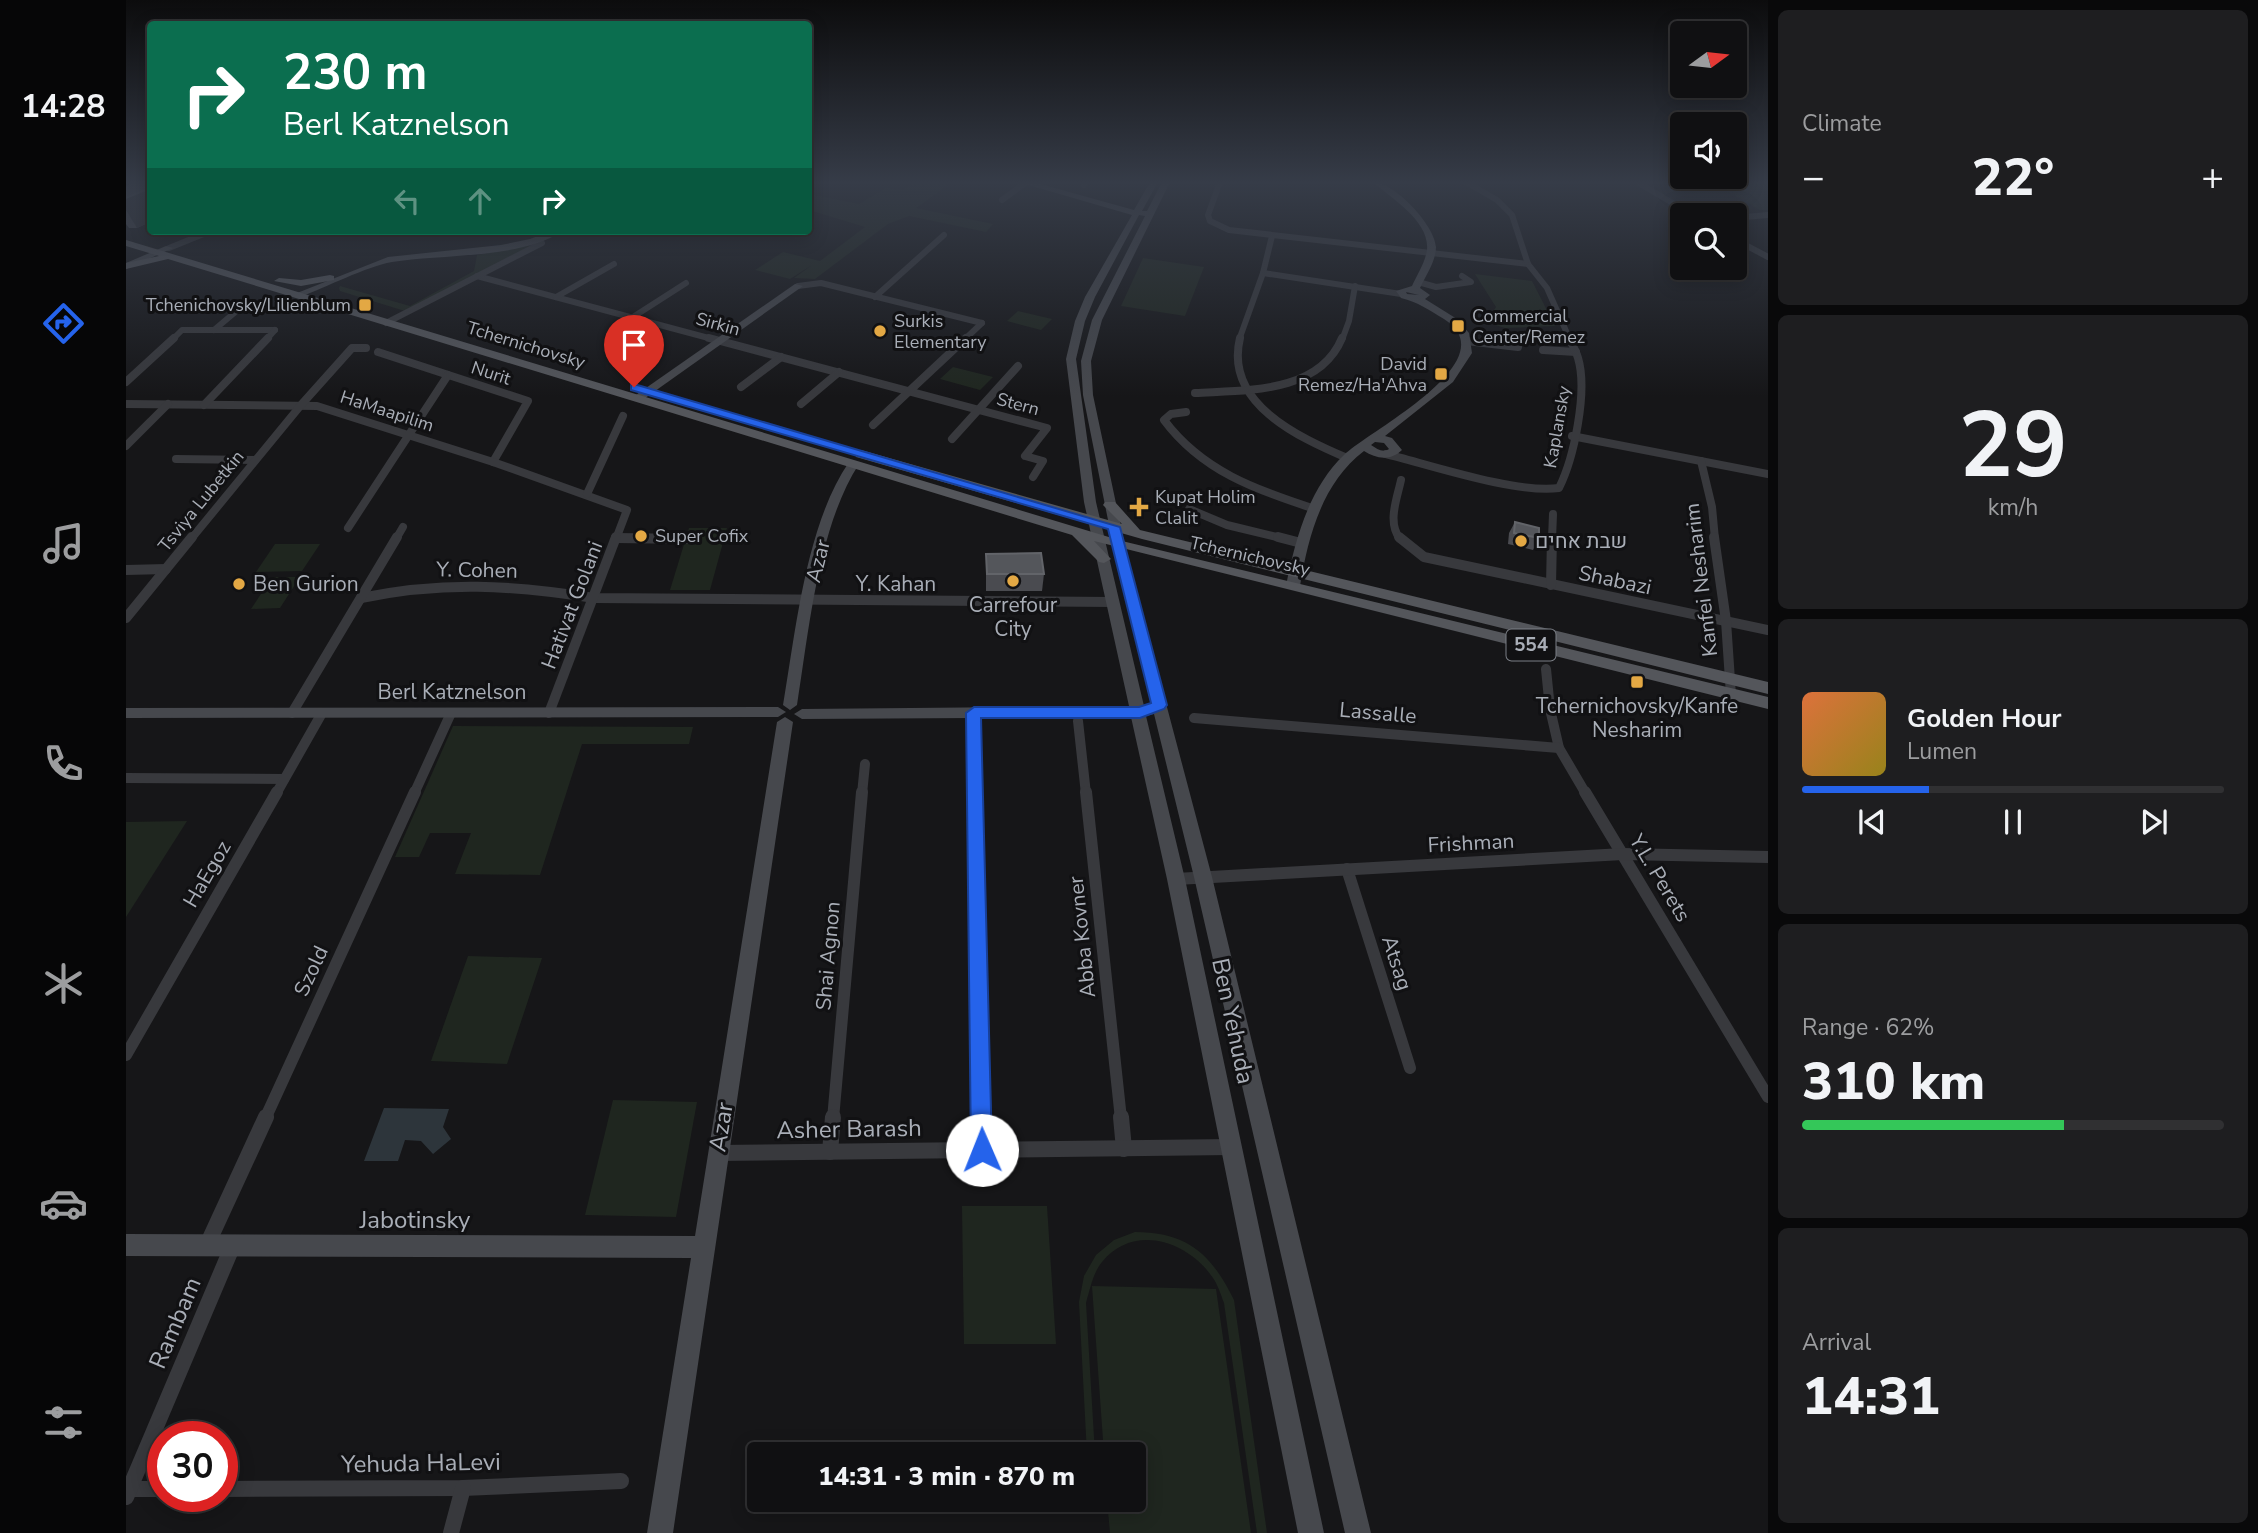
<!DOCTYPE html>
<meta charset="utf-8">
<style>
:root{--surface:#101012;--page:#1e1e20;--text:#f1f3f6;--muted:#9c9d9f;--line:#303032;--accent:#2563eb}
body{margin:0;font-family:"Nunito Sans",Heebo,sans-serif;background:var(--page);color:var(--text);height:100vh;display:flex;flex-direction:column;font-size:26px;white-space:nowrap}
*{box-sizing:border-box;margin:0}
p{font-size:23px;color:var(--muted)}
.icon{flex:none;width:38px;height:38px;fill:none;stroke:currentColor;stroke-width:2;stroke-linecap:round;stroke-linejoin:round}
.map{position:relative;flex:1;overflow:hidden}
.details{display:flex;flex-direction:column;gap:10px;padding:10px;background:#09090a;width:490px}
.details>*{flex:none}
.top-card{position:absolute;left:21px;top:21px;width:665px;height:214px;border-radius:7px;box-shadow:0 4px 18px #0003,0 0 0 2px var(--line);background:#0b6e4f;color:#fff;overflow:hidden}
.needle{width:46px;rotate:75deg}
.fabs{position:absolute;left:1544px;top:21px;display:grid;gap:14px}
.fabs a{display:grid;place-items:center;width:77px;height:77px;border-radius:7px;background:var(--surface);box-shadow:0 4px 18px #0003,0 0 0 2px var(--line);font-size:35px}
.speed{position:absolute;left:21px;top:1421px;display:flex;gap:14px;font-size:35px;font-weight:700;text-align:center}
.speed>*{display:grid;place-content:center;width:91px;height:91px;border-radius:50%;background:var(--surface);box-shadow:0 4px 18px #0003,0 0 0 2px var(--line);line-height:1}
.speed .limit{border:10px solid #d22;background:#fff;color:#111}
.pin{position:absolute;display:grid;place-items:center;width:60px;height:60px;color:#fff;margin:-72px -30px;border-radius:50% 50% 50% 0;rotate:-45deg;box-shadow:0 0 7px #0007}
.pin .icon{rotate:45deg}
.me{position:absolute;width:77px;margin:-38px;rotate:359deg;stroke-linejoin:round;filter:drop-shadow(0 0 5px #0008)}
.turn{display:flex;align-items:center;gap:24px;height:147px;padding:0 21px;font-size:32px}
.turn .icon{width:91px;height:91px;stroke-width:2.5}
.turn b{display:block;font-size:49px;line-height:60px}
.lanes{display:flex;align-items:center;height:66px;padding:0 21px;background:#0003;justify-content:center;gap:35px;direction:ltr}
.lanes .off{opacity:.35}
.big{font-size:52px;font-weight:800;line-height:1.1}
.details .tile{flex:1;display:flex;flex-direction:column;justify-content:center;gap:10px;min-width:0;padding:0 24px;border-radius:10px;background:var(--page)}
.details .dial{align-items:center;gap:0}
.dial b{font-size:91px;line-height:1}
.song{display:flex;align-items:center;gap:21px}
.cover{width:84px;height:84px;border-radius:10px;background:linear-gradient(135deg,hsl(20 70% 55%),hsl(50 70% 35%))}
.played{height:7px;border-radius:4px;background:linear-gradient(90deg,var(--accent) 30%,var(--line) 30%)}
.keys{display:flex;justify-content:space-around;direction:ltr}
.heat{display:flex;justify-content:space-between;align-items:center;font-size:38px;direction:ltr}
.charge{height:10px;border-radius:5px;background:linear-gradient(90deg,#34c759 62%,var(--line) 0)}
.trip{position:absolute;left:621px;top:1442px;width:399px;height:70px;border-radius:7px;background:var(--surface);box-shadow:0 4px 18px #0003,0 0 0 2px var(--line);font-weight:800;line-height:70px;text-align:center}
main{display:flex;flex:1;min-height:0}
.dock{display:flex;flex-direction:column;width:126px;justify-content:space-around;align-items:center;background:#060607;color:var(--muted)}
.dock .icon{width:49px;height:49px}
.dock .current{color:var(--accent)}
.dock b{font-size:32px;color:var(--text)}
.map>svg:first-child{display:block}
</style>
<main>
<nav class="dock">
<b>14:28</b>
<svg class="icon current" aria-label="directions" viewBox="0 0 24 24"><path d="M12 3l9 9-9 9-9-9zM9 14v-3h6M13 9l2 2-2 2"/></svg>
<svg class="icon" aria-label="music" viewBox="0 0 24 24"><path d="M9 18V5l10-2v13"/><circle cx="6" cy="18" r="3"/><circle cx="16" cy="16" r="3"/></svg>
<svg class="icon" aria-label="phone" viewBox="0 0 24 24"><path d="M5 4h4l2 5-3 2q2 4 5 5l2-3 5 2v4C11 20 4 13 5 4z"/></svg>
<svg class="icon" aria-label="climate" viewBox="0 0 24 24"><path d="M12 3v18M4 7l16 10M4 17L20 7"/></svg>
<svg class="icon" aria-label="car" viewBox="0 0 24 24"><path d="M5 17H2v-5l4-1 3-4h7l3 4 3 1v5h-3M9 17h6M6 11h13"/><circle cx="7" cy="17" r="2"/><circle cx="17" cy="17" r="2"/></svg>
<svg class="icon" aria-label="filters" viewBox="0 0 24 24"><path d="M4 7h16M4 17h16"/><circle cx="9" cy="7" r="2"/><circle cx="15" cy="17" r="2"/></svg>
</nav>
<div class="map">
<svg width="1642" height="1533" viewBox="0 0 1642 1533">
<rect width="100%" height="100%" fill="#161618"/>
<!-- green -->
<g fill="#1f261f">
<path d="M790,182L825,183L790,208L867,224L860,232L783,216L762,224L689,279L668,278L686,265L664,279L629,270L657,252L694,261L739,227L683,210V194L733,204L760,188L777,190Z"/>
<path d="M1585,182H1642V210H1634Z"/>
<path d="M406,245L282,312L214,291L213,288L214,286L284,306L348,271L351,255Z"/>
<path d="M1017,258L1078,267L1059,316L995,306Z"/>
<path d="M1349,274L1406,281L1429,326L1379,328L1360,322L1370,307Z"/>
<path d="M892,311L926,319L915,330L881,321Z"/>
<path d="M827,367L867,377L854,390L814,379Z"/>
<path d="M563,528H601L584,590H544Z"/>
<path d="M149,544H194L176,571L130,572Z"/>
<path d="M146,577H174L154,608L125,609Z"/>
<path d="M327,726L567,727L563,744H456L414,875L329,874L345,833H304L293,857H269Z"/>
<path d="M61,821L0,917V822Z"/>
<path d="M342,956L416,958L381,1064L305,1061Z"/>
<path d="M487,1100L571,1102L550,1217L459,1215Z"/>
<path d="M836,1206H921L930,1344H838Z"/>
<path d="M1009,1232C1062,1232 1086,1255 1108,1300L1141,1533H1131L1098,1303C1095,1295 1092,1285 1087,1278C1062,1241 1008,1223 976,1262C967,1273 964,1289 960,1303L969,1454H961L953,1302L958,1276L970,1255L988,1240Z"/>
<path d="M966,1286L1090,1289L1125,1533H984L981,1500H1008V1454H978Z"/>
</g>
<!-- water -->
<path fill="#2d353b" d="M258,1108L323,1109L317,1127L325,1139L307,1154L295,1141L279,1140L272,1161H238Z"/>
<g fill="none" stroke-linecap="round" stroke-linejoin="round">
<!-- street-far4 -->
<g stroke="#38393d" stroke-width="6">
<path d="M1094,182L1082,215L1084,221L1103,230L1402,264"/>
<path d="M1340,182L1371,200L1386,215L1402,264L1421,288L1444,340"/>
<path d="M1511,182L1567,215"/>
<path d="M958,185L960,182"/>
<path d="M876,200L899,183"/>
<path d="M1608,218L1642,215"/>
<path d="M1608,239L1642,257"/>
<path d="M43,248L85,231"/>
<path d="M1137,273L1275,294"/>
<path d="M351,276L590,340"/>
<path d="M1292,282L1310,287L1345,282L1336,276"/>
<path d="M672,286L695,283L856,323"/>
<path d="M430,297L488,264"/>
<path d="M749,297L818,235"/>
<path d="M507,317L560,283"/>
<path d="M260,323L416,243"/>
<path d="M88,330L120,303"/>
<path d="M46,340L56,330H149"/>
<path d="M140,340L149,330"/>
<path d="M838,340L856,323"/>
<path d="M1113,340L1137,273L1146,236"/>
<path d="M1216,340L1223,321L1229,286"/>
</g>
<!-- street-far3 -->
<g stroke="#38393d" stroke-width="8">
<path d="M583,338L921,428L899,456L917,461L907,477"/>
<path d="M1114,338C1098,403 1172,437 1221,458"/>
<path d="M1340,341L1392,347"/>
<path d="M1417,350L1450,352"/>
<path d="M252,352L402,401L367,462"/>
<path d="M0,382L48,338"/>
<path d="M615,387L655,357"/>
<path d="M1069,393C1119,390 1193,394 1216,338"/>
<path d="M0,404L191,406L367,462L501,510L490,539"/>
<path d="M675,404L713,372"/>
<path d="M78,405L142,338"/>
<path d="M1060,412L1045,414L1038,420C1076,471 1130,490 1189,509"/>
<path d="M747,425L840,338"/>
<path d="M1446,436L1642,474"/>
<path d="M826,439L892,366"/>
<path d="M0,446L42,404"/>
<path d="M1260,454C1304,465 1391,494 1433,488C1448,458 1462,391 1452,358C1450,351 1446,344 1443,338"/>
<path d="M50,459L129,460"/>
<path d="M1575,461L1586,507L1589,539"/>
<path d="M461,494L497,416"/>
<path d="M1063,509L1101,525L1159,539"/>
<path d="M222,528L322,375"/>
<path d="M490,538L563,539"/>
<path d="M65,539L175,405L226,348H240"/>
<path d="M270,539L277,527"/>
<path d="M1274,539C1261,522 1271,499 1275,480"/>
<path d="M1426,539L1427,514"/>
</g>
<!-- street-far2 -->
<g stroke="#38393d" stroke-width="10">
<path d="M1152,537L1175,543"/>
<path d="M1273,537L1298,557L1642,630"/>
<path d="M1588,537L1600,621L1605,695"/>
<path d="M490,538L563,539"/>
<path d="M0,570L40,569"/>
<path d="M1425,585L1426,537"/>
<path d="M235,598C317,581 386,585 468,598L987,602"/>
<path d="M0,618L66,537"/>
<path d="M1420,669L1424,709L1433,748L1460,794"/>
<path d="M166,713L271,537"/>
<path d="M423,713L490,537"/>
<path d="M848,713L849,794"/>
<path d="M1068,718L1433,748"/>
<path d="M952,721L960,794"/>
<path d="M0,778L158,779"/>
<path d="M150,794L196,713"/>
<path d="M288,794L325,713"/>
<path d="M736,794L739,764"/>
</g>
<!-- street-far1 -->
<g stroke="#38393d" stroke-width="12">
<path d="M849,792L855,1119"/>
<path d="M960,792L995,1119"/>
<path d="M1459,792L1642,1097"/>
<path d="M1221,869L1284,1068"/>
<path d="M1050,879L1497,854L1642,857"/>
<path d="M0,1055L151,792"/>
<path d="M139,1119L289,792"/>
<path d="M707,1119L736,792"/>
</g>
<!-- street -->
<g stroke="#38393d" stroke-width="16">
<path d="M855,1117L856,1150"/>
<path d="M995,1117L998,1149"/>
<path d="M704,1152L707,1117"/>
<path d="M591,1153L1106,1147"/>
<path d="M81,1245L140,1117"/>
<path d="M3,1489H37"/>
<path d="M96,1489L337,1488L495,1481"/>
<path d="M0,1497L107,1245"/>
<path d="M325,1533L337,1488"/>
</g>
<!-- secondary -->
<g fill="#46484d" fill-rule="evenodd">
<path d="M892,182H907L1008,210L1024,182H1032L1016,211H1021L1036,182H1044L976,320L965,361L967,395L1002,560L1086,877L1245,1533H1219L1068,877L1028,714L1020,716L1059,879L1198,1533H1172L1041,879L1005,717L676,719L668,714L676,709L1003,706L958,502L940,359L949,321L959,297L1006,215ZM1013,215L1019,216L966,320L955,361L957,395L990,560L1026,707L1018,706L970,502L950,359L959,321L969,297Z"/>
<path d="M1247,182C1268,182 1309,225 1310,247C1310,261 1300,275 1294,288L1304,295L1299,299L1331,319L1343,333L1346,353L1327,382L1259,436L1266,438L1276,450C1265,461 1250,459 1238,451C1196,483 1182,537 1174,586L1167,590L1160,586C1169,540 1183,488 1218,455C1244,430 1383,360 1318,319C1303,310 1292,302 1275,298L1270,291L1286,286C1291,275 1299,263 1301,250C1304,221 1266,199 1247,182ZM1280,292L1293,295L1281,294ZM1249,442L1258,443L1263,449C1257,453 1251,449 1245,445Z"/>
<path d="M425,231H436C396,259 315,254 266,262C239,267 201,287 174,297L166,295L262,257L375,245L404,239Z"/>
<path d="M40,246L47,248L0,269V263Z"/>
<path d="M669,284L677,286L515,401H507V397Z"/>
<path d="M727,461L733,464C692,527 683,631 671,705L664,710L657,705C670,629 680,525 723,462Z"/>
<path d="M652,707L660,712L652,717L0,718V708Z"/>
<path d="M659,717L667,722L547,1533H521L565,1258L0,1256V1234L569,1236L651,722Z"/>
</g>
<!-- primary -->
<g fill="#54565b" fill-rule="evenodd">
<path d="M0,240L996,541L1642,697V709L968,541L985,559L978,563L973,562L946,535L42,259L0,269V263L33,256L0,246Z"/>
<path d="M204,275L208,276V280L175,286L148,281L153,278L175,280Z"/>
<path d="M735,450L996,524L977,505L979,502H989L1014,530L1642,682V694L1016,539L730,457L729,454Z"/>
</g>
</g>
<!-- wall -->
<g fill="#4a4b50">
<path d="M24,182V222L11,228H3L0,224V188Z"/>
<path d="M1389,522L1413,538L1407,550L1382,544L1383,533Z"/>
<path d="M860,554L918,574L916,591H860Z"/>
</g>
<!-- shaded-wall -->
<path fill="#313235" d="M24,188V222L11,228L0,210V198Z"/>
<!-- building -->
<g fill="#54565b" stroke="#626469" stroke-width="2">
<path d="M7,182H24V188L0,198V188Z"/>
<path d="M1389,522L1413,528V538L1388,533Z"/>
<path d="M915,553L918,574H861L860,554Z"/>
</g>
<!-- sky -->
<linearGradient id="sky" x2="0" y2="1"><stop stop-color="#0c0c0d"/><stop offset="0.46" stop-color="#363c48"/><stop offset="1" stop-color="#363c48" stop-opacity="0"/></linearGradient>
<rect width="1642" height="397" fill="url(#sky)"/>
<!-- route -->
<path fill="#2563eb" stroke="#184099" stroke-width="2" d="M508,384L994,527L1041,705L1038,709L1014,718H855L866,1150L863,1158L856,1161L848,1158L845,1150L840,713L848,707H1013L1025,703L982,529L505,390V385Z"/>
<!-- markers -->
<g fill="#e3a844" stroke="#111113" stroke-width="2.5">
<rect x="232" y="298" width="14" height="14" rx="3.5"/>
<rect x="1325" y="319" width="14" height="14" rx="3.5"/>
<circle cx="754" cy="331" r="7"/>
<rect x="1308" y="367" width="14" height="14" rx="3.5"/>
<path d="M1009.5 496.5h7v7h7v7h-7v7h-7v-7h-7v-7h7z"/>
<circle cx="515" cy="536" r="7"/>
<circle cx="1395" cy="541" r="7"/>
<circle cx="887" cy="581" r="7"/>
<circle cx="113" cy="584" r="7"/>
<rect x="1504" y="675" width="14" height="14" rx="3.5"/>
</g>
<g text-anchor="middle" dominant-baseline="central" stroke-width="6" stroke-linejoin="round" paint-order="stroke">
<!-- far-poi labels -->
<g font-size="18" fill="#a9aeb7" stroke="#111113" text-anchor="start">
<text x="225" y="305" text-anchor="end">Tchenichovsky/Lilienblum</text>
<text x="1346" y="316">Commercial<tspan x="1346" dy="21">Center/Remez</tspan></text>
<text x="768" y="321">Surkis<tspan x="768" dy="21">Elementary</tspan></text>
<text x="1301" y="364" text-anchor="end">David<tspan x="1301" dy="21">Remez/Ha'Ahva</tspan></text>
<text x="1029" y="497">Kupat Holim<tspan x="1029" dy="21">Clalit</tspan></text>
<text x="529" y="536">Super Cofix</text>
</g>
<!-- far-street labels -->
<g font-size="18" fill="#a9aeb7" stroke="#111113">
<text transform="translate(592 324) rotate(15)">Sirkin</text>
<text transform="translate(400 345) rotate(17)">Tchernichovsky</text>
<text transform="translate(365 373) rotate(18)">Nurit</text>
<text transform="translate(892 404) rotate(15)">Stern</text>
<text transform="translate(261 411) rotate(18)">HaMaapilim</text>
<text transform="translate(1431 427) rotate(-80)">Kaplansky</text>
<text transform="translate(75 501) rotate(-51)">Tsviya Lubetkin</text>
<text transform="translate(1124 556) rotate(13)">Tchernichovsky</text>
</g>
<!-- shield labels -->
<rect fill="#111113" stroke="#7b7f86" stroke-width="2" x="1380.5" y="629.5" width="49" height="31" rx="5"/>
<g font-size="19" font-weight="bold" fill="#a9aeb7">
<text x="1405" y="645">554</text>
</g>
<!-- poi labels -->
<g font-size="21" fill="#a9aeb7" stroke="#111113" text-anchor="start">
<text x="1409" y="541">שבת אחים</text>
<text x="127" y="584">Ben Gurion</text>
<text x="887" y="605" text-anchor="middle">Carrefour<tspan x="887" dy="24">City</tspan></text>
<text x="1511" y="706" text-anchor="middle">Tchernichovsky/Kanfe<tspan x="1511" dy="24">Nesharim</tspan></text>
</g>
<!-- street labels -->
<g font-size="21" fill="#a9aeb7" stroke="#111113">
<text transform="translate(692 561) rotate(-76)">Azar</text>
<text transform="translate(351 570) rotate(1)">Y. Cohen</text>
<text transform="translate(1489 580) rotate(12)">Shabazi</text>
<text transform="translate(1575 580) rotate(-97)">Kanfei Nesharim</text>
<text x="770" y="584">Y. Kahan</text>
<text transform="translate(446 605) rotate(-69)">Hativat Golani</text>
<text x="326" y="692">Berl Katznelson</text>
<text transform="translate(1252 713) rotate(5)">Lassalle</text>
<text transform="translate(1345 843) rotate(-3)">Frishman</text>
<text transform="translate(81 874) rotate(-60)">HaEgoz</text>
<text transform="translate(1534 878) rotate(59)">Y.L. Perets</text>
<text transform="translate(956 937) rotate(-96)">Abba Kovner</text>
<text transform="translate(702 956) rotate(-85)">Shai Agnon</text>
<text transform="translate(1271 963) rotate(72)">Atsag</text>
<text transform="translate(185 971) rotate(-65)">Szold</text>
</g>
<!-- near-street labels -->
<g font-size="24" fill="#a9aeb7" stroke="#111113">
<text transform="translate(1107 1021) rotate(78)">Ben Yehuda</text>
<text transform="translate(595 1127) rotate(-81)">Azar</text>
<text transform="translate(723 1129) rotate(-1)">Asher Barash</text>
<text x="289" y="1220">Jabotinsky</text>
<text transform="translate(49 1323) rotate(-67)">Rambam</text>
<text transform="translate(295 1463) rotate(-1)">Yehuda HaLevi</text>
</g>
</g>
</svg>
<div class="fabs">
<a><svg class="needle" viewBox="-14 -14 28 28"><path d="M0-13l5 13h-10z" fill="#e53935"/><path d="M0 13l5-13h-10z" fill="#9c9d9f"/></svg></a>
<a><svg class="icon" aria-label="sound" viewBox="0 0 24 24"><path d="M4 9h4l5-4v14l-5-4H4zM17 9q2 3 0 6"/></svg></a>
<a><svg class="icon" aria-label="search" viewBox="0 0 24 24"><circle cx="10" cy="10" r="6"/><path d="M15 15l6 6"/></svg></a>
</div>
<div class="speed"><div class="limit">30</div></div>
<div class="pin" style="left:508px;top:387px;background:#d93025"><svg class="icon" aria-label="arrive" viewBox="0 0 24 24"><path d="M6 21V4h12l-3 4 3 4H6"/></svg></div>
<svg class="me" style="left:856px;top:1150px" viewBox="-20 -20 40 40"><circle r="19" fill="#fff"/><path d="M0-13L10 11 0 6-10 11z" fill="#2563eb"/></svg>
<div class="trip">14:31 · 3 min · 870 m</div>
<div class="top-card">
<div class="turn"><svg class="icon" aria-label="right" viewBox="0 0 24 24"><path d="M7 20v-9h11M14 6l5 5-5 5"/></svg><div><b>230 m</b>Berl Katznelson</div></div>
<div class="lanes"><svg class="icon off" aria-label="left" viewBox="0 0 24 24"><path d="M17 20v-9H6M10 6l-5 5 5 5"/></svg><svg class="icon off" aria-label="ahead" viewBox="0 0 24 24"><path d="M12 20V5M6 11l6-6 6 6"/></svg><svg class="icon" aria-label="right" viewBox="0 0 24 24"><path d="M7 20v-9h11M14 6l5 5-5 5"/></svg></div>
</div>
</div>
<section class="details">
<div class="tile"><p>Climate</p>
<div class="heat"><a>−</a><b class="big">22°</b><a>+</a></div>
</div>
<div class="tile dial"><b>29</b><p>km/h</p></div>
<div class="tile">
<div class="song"><i class="cover"></i><div><b>Golden Hour</b><p>Lumen</p></div></div>
<div class="played"></div>
<div class="keys"><svg class="icon" aria-label="previous" viewBox="0 0 24 24"><path d="M18 5L8 12l10 7zM5 5v14"/></svg><svg class="icon" aria-label="pause" viewBox="0 0 24 24"><path d="M8 5v14M16 5v14"/></svg><svg class="icon" aria-label="next" viewBox="0 0 24 24"><path d="M6 5l10 7-10 7zM19 5v14"/></svg></div>
</div>
<div class="tile"><p>Range · 62%</p><b class="big">310 km</b><div class="charge"></div></div>
<div class="tile"><p>Arrival</p><b class="big">14:31</b></div>
</section>
</main>
